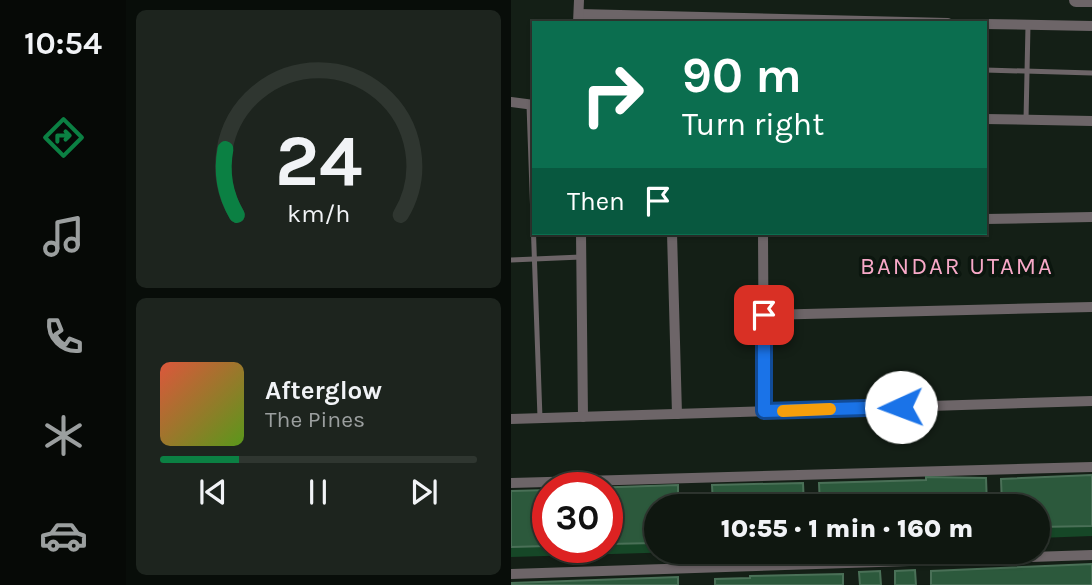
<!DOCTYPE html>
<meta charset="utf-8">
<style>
:root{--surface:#0f1710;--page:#1d241e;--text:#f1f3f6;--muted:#9b9f9f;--line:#2f3630;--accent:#0b8043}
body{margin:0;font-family:Karla,sans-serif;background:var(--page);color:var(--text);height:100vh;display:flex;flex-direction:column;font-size:26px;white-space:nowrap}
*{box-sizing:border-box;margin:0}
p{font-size:23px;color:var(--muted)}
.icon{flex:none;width:38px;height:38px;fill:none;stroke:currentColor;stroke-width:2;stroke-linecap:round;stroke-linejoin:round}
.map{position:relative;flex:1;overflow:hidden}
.drawer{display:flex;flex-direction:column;gap:10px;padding:10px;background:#080d09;width:385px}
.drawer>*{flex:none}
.guide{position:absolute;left:21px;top:21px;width:455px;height:214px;border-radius:0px;box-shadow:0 2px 5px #0004,0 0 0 2px var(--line);background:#0b6e4f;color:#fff;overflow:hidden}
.speed{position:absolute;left:21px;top:472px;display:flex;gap:14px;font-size:35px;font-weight:700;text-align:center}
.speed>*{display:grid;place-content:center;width:91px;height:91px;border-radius:50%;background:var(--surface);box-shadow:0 2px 5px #0004,0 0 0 2px var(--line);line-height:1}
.speed .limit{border:10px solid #d22;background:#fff;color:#111}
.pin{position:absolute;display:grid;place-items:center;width:60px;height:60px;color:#fff;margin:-30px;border-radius:14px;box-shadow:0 4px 10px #0006}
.me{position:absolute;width:77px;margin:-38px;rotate:268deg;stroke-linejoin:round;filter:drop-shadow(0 0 5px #0008)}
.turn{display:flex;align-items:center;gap:24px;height:147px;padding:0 35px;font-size:32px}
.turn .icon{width:91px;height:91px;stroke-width:2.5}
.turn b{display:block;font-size:49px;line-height:60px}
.then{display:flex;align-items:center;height:66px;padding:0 35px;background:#0003;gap:14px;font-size:26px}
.drawer .tile{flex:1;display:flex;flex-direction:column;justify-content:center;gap:10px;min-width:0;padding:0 24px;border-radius:10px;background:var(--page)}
.drawer .dial{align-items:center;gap:0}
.dial svg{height:182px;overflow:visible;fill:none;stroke:var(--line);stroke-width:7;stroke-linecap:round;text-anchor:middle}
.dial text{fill:var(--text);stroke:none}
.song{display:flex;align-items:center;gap:21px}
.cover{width:84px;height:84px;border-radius:10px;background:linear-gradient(135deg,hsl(10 70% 55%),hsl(90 70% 35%))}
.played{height:7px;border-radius:4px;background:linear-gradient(90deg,var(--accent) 25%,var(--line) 25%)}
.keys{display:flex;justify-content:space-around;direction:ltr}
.trip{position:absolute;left:133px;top:494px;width:406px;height:70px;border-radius:35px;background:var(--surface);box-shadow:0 2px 5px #0004,0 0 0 2px var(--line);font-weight:800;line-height:70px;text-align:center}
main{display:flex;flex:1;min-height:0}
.dock{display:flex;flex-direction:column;width:126px;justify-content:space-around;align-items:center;background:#060906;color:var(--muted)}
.dock .icon{width:49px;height:49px}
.dock .current{color:var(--accent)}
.dock b{font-size:32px;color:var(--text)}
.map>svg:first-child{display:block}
</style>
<main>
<nav class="dock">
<b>10:54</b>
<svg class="icon current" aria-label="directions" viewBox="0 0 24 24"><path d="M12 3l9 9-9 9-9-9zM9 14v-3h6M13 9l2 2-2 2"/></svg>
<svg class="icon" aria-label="music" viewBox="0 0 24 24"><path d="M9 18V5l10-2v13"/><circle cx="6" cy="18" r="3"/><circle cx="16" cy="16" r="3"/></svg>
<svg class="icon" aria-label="phone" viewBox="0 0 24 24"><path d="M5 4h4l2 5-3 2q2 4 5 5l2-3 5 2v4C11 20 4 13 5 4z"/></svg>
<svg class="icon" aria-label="climate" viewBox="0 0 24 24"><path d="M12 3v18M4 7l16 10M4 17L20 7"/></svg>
<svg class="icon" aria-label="car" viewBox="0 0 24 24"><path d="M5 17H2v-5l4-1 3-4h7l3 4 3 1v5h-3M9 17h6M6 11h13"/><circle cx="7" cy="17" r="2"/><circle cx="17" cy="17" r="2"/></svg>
</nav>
<section class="drawer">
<div class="tile dial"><svg viewBox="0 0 100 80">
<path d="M14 69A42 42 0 1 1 86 69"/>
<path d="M14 69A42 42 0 0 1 9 40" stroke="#0b8043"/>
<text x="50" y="56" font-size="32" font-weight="700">24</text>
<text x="50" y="72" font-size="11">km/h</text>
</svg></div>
<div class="tile">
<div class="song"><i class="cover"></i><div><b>Afterglow</b><p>The Pines</p></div></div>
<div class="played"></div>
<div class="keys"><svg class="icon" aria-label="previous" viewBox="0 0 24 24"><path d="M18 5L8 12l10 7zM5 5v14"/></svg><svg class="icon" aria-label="pause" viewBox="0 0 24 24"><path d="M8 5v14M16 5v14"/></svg><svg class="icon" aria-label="next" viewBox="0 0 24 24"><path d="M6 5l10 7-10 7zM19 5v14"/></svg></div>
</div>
</section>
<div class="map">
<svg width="581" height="585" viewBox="0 0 581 585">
<rect width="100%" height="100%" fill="#141f16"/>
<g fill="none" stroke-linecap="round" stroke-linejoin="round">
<!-- service -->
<g stroke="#6d6568" stroke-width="5">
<path d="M474,70L581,73"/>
<path d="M18,105L29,418"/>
<path d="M515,120L517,25"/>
<path d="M0,260L70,257"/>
</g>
<!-- minor -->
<g stroke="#6d6568" stroke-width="10">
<path d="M68,14L437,23"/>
<path d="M67,23L68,0"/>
<path d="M474,24L581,26"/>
<path d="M0,102L23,105"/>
<path d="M474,119L581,121"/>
<path d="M474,219L581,217"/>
<path d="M70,233L72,417"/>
<path d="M161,233L166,414"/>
<path d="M252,233L253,411"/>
<path d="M253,315L581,307"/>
<path d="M0,419L581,401"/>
<path d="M0,483L581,467"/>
<path d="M0,574L581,555"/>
</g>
<!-- tertiary -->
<path stroke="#6d6568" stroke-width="14" d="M565,0H581"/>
</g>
<!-- wall -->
<g fill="#164727">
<path d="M581,475V536L527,538V506Z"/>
<path d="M415,480L476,506H308Z"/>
<path d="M96,488L145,506V551H168V552L0,557V491L37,490V548H96Z"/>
</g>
<!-- building -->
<g fill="#2c593c" stroke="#4a7057" stroke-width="2">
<path d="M581,475V526L527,527V506H491L490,479Z"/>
<path d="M415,477L475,478L476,506H456L455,498H453V496H438V506H309L308,483L415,480Z"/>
<path d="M292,483L293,506H202L201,485Z"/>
<path d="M167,485V506H145V543L96,544V488H77Z"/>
<path d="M37,490V546L0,547V491Z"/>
<path d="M581,564V585H420V571Z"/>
<path d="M404,570L405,585H384V571Z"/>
<path d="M369,571L370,585H349L348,572Z"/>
<path d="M332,574V585H204V579L239,578V576Z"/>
<path d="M167,577V585H0V583Z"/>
</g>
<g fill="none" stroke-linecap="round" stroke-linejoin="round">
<!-- route casing -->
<g stroke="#114b97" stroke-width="18">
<path id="route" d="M253,315V411L390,407"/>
</g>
<!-- route -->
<use href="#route" stroke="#1a73e8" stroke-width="12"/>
<!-- slow -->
<path stroke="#f59e0b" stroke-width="12" d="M272,411L319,409"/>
</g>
<g text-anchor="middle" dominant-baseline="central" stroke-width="7" stroke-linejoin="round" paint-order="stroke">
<!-- neighbourhood labels -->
<g font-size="24" letter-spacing="2" fill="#f8a9c8" stroke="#0b160e">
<text x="446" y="266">BANDAR UTAMA</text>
</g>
</g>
</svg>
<div class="speed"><div class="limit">30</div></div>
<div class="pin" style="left:253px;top:315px;background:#d93025"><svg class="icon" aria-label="arrive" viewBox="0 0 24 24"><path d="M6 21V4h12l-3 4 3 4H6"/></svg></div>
<svg class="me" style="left:390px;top:407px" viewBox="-20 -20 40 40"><circle r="19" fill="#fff"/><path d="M0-13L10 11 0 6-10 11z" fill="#1a73e8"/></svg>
<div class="trip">10:55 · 1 min · 160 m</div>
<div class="guide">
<div class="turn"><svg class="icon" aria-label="right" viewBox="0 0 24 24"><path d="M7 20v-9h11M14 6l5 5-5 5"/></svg><div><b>90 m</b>Turn right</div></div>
<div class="then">Then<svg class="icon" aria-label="arrive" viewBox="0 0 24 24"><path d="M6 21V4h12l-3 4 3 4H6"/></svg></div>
</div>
</div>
</main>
